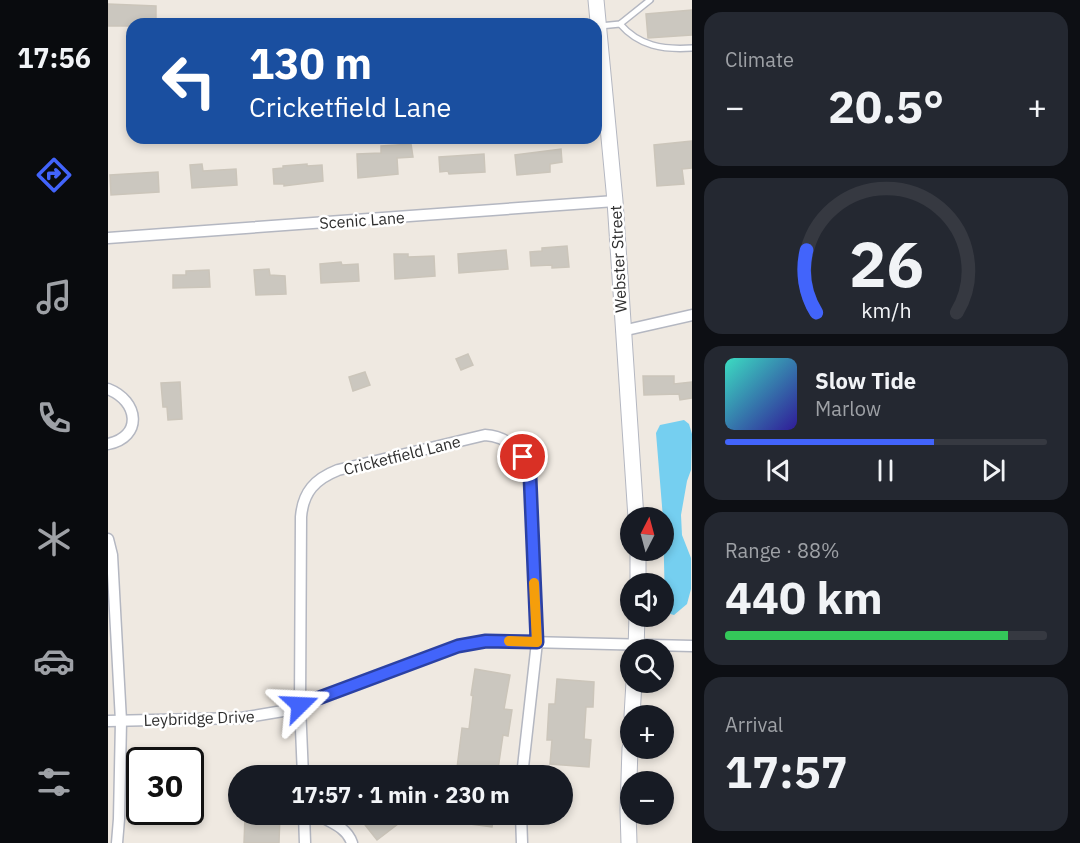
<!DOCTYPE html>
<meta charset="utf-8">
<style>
:root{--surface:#171b24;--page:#242831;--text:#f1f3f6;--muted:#9ea1a6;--line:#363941;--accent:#4264fb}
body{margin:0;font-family:"IBM Plex Sans",sans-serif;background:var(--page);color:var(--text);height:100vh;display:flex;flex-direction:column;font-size:22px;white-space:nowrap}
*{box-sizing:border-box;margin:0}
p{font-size:20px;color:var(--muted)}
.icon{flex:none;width:33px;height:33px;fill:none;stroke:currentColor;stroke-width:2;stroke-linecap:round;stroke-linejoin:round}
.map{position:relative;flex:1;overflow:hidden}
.drawer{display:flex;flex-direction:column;gap:12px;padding:12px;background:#0d0f14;width:388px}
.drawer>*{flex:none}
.guide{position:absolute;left:18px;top:18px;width:476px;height:126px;border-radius:18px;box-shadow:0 3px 9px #0003;background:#1a4fa0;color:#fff;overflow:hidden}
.needle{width:39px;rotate:6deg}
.fabs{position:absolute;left:512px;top:507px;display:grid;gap:12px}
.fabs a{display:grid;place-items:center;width:54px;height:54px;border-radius:50%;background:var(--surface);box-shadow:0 3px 9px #0003;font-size:30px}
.speed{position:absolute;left:18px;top:747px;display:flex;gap:12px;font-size:30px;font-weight:700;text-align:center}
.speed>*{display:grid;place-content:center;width:78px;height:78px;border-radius:50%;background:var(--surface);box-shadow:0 3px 9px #0003;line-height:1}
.speed .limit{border:3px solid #111;border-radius:9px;background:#fff;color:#111}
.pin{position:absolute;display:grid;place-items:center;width:51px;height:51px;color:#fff;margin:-26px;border:3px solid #fff;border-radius:50%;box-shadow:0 2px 6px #0007}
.me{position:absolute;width:66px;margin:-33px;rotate:69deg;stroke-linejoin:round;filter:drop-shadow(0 0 4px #0008)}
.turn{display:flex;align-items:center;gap:21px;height:126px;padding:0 24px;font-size:27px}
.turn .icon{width:78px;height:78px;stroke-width:2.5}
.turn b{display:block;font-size:42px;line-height:51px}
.big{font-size:45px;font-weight:800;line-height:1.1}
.drawer .widget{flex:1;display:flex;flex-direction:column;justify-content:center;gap:9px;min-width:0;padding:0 21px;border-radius:18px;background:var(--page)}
.drawer .dial{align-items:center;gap:0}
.dial svg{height:156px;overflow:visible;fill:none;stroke:var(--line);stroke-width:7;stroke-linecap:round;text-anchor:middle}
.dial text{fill:var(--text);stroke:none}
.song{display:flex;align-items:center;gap:18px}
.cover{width:72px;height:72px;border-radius:9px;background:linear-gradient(135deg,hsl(170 70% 55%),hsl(250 70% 35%))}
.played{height:6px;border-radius:3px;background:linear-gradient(90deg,var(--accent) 65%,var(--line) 65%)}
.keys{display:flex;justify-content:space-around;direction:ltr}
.heat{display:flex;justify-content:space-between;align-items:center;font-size:33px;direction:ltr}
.charge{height:9px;border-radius:4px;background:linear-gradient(90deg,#34c759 88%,var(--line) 0)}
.trip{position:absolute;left:120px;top:765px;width:345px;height:60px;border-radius:30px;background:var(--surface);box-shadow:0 3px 9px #0003;font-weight:800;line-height:60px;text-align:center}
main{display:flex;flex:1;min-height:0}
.tab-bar{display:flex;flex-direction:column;width:108px;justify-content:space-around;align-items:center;background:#090b0e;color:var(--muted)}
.tab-bar .icon{width:42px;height:42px}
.tab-bar .selected{color:var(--accent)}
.tab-bar b{font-size:27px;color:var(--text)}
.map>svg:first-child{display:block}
</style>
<main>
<nav class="tab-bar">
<b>17:56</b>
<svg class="icon selected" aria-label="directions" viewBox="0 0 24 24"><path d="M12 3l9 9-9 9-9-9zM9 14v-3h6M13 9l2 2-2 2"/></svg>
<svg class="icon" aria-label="music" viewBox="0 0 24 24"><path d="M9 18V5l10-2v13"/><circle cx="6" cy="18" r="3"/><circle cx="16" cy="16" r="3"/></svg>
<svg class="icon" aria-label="phone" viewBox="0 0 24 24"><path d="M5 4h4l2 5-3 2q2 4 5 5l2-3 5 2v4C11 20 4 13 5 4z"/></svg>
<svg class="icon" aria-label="climate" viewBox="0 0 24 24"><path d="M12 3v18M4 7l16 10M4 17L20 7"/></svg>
<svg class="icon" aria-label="car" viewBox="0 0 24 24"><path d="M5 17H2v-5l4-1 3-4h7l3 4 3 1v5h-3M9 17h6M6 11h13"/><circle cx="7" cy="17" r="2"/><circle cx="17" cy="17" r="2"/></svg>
<svg class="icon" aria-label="filters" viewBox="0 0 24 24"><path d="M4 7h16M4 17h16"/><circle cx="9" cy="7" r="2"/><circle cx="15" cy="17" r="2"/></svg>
</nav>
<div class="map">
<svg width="584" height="843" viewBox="0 0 584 843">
<rect width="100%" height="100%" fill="#efe9e1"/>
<!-- water -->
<path fill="#75cff0" d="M576,420L581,424L584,434L583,470L579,481L573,515L574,535L583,558V589L579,604L566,615L559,613L557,606L555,518L548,433L552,425Z"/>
<!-- building -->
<g fill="#cbc7bf" stroke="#cbc5ba" stroke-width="1.5">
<path d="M0,4L48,6V24H24V26H0Z"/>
<path d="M584,10V35L540,38L538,14Z"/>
<path d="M584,141V168L574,169L576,184L549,186L546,145Z"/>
<path d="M303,144L305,157L289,158L290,174L250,178L249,154L273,153V146Z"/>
<path d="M453,149L454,162L442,164V172L409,175L407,155Z"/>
<path d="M376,154L377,172L341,174L340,171L332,172L331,157Z"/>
<path d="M94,164L95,171L128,169L129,185L84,188L82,165Z"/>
<path d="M199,164V166L214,165L215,181L176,186V184H166L165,169L175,168V166Z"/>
<path d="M50,172L51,192L3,195L2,175Z"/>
<path d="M459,246L461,267L444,268V265L423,266L422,252L434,251V248Z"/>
<path d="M398,250L400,269L351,273L350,254Z"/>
<path d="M286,254H300V257L326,256L327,276L287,279Z"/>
<path d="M233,262L234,265L250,264L251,281L213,283L212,264Z"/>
<path d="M161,269L162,275L177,276L178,294L148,295L146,270Z"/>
<path d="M101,270L102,287L65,288V275H78V271Z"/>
<path d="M360,354L365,365L353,370L348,359Z"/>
<path d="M257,372L262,385L245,391L241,377Z"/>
<path d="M535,376H566V384L584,382V398L572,400L571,394L536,395Z"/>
<path d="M72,382L74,419L60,420L59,407H55L53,383Z"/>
<path d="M367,669L402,675L396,709L404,710L400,736L395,735L389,776H348L354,728L361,729L365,696L363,695Z"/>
<path d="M449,679L486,682L485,707H478L476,739L483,740L481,767L442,764L444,740H439L441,704H447Z"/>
<path d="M141,814H172L171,843H136L137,817H141Z"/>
<path d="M262,814H303L269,840L254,821Z"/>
<path d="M340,814H386L384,827L340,821Z"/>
</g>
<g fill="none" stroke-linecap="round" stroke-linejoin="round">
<!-- service casing -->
<g stroke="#b4b7c1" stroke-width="8">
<g id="service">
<path d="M512,24C531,46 555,50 584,48"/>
<path d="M492,26L512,24L542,0"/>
</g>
</g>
<!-- minor casing -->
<g stroke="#b4b7c1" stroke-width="13">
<g id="minor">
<path d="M0,238L507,201"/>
<path d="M514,331L584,315"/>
<path d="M0,389C31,401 35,437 0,444"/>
<path d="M0,539L4,555L13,721L11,819L9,843"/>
<path d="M0,721L133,718L175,711L350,646L378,641L584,646"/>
<path d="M195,776L192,705L193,517C195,492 207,479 230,470L377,435C401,436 416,454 422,477L429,642L414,776"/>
<path d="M196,814L197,843"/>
<path d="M208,814C222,822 239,827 244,843"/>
<path d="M413,814L414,843"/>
</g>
</g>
<!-- secondary casing -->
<g stroke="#b4b7c1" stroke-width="17">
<g id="secondary">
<path d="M488,0L507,201L528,518"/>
<path d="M530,584V550"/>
<path d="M528,650L529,616"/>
<path d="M524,716L526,682"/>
<path d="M521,843L520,810L522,748"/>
</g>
</g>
<!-- service -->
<use href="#service" stroke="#fff" stroke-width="5"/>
<!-- minor -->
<use href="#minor" stroke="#fff" stroke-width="10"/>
<!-- secondary -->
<use href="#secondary" stroke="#fff" stroke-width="15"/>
</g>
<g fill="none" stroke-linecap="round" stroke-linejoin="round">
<!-- route casing -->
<g stroke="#2b41a3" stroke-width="15">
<path id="route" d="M192,705L350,646L378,641L429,642L422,477L415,457"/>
</g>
<!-- route -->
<use href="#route" stroke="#4264fb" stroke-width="10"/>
<!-- slow -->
<path stroke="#f59e0b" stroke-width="10" d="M401,641L429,642L426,583"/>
</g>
<g text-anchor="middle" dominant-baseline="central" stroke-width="5" stroke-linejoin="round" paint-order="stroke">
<!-- street labels -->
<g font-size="16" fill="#2e2e2e" stroke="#fff">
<text transform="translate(254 220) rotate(-4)">Scenic Lane</text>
<text transform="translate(510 259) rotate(-93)">Webster Street</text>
<text transform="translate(294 455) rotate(-14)">Cricketfield Lane</text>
<text transform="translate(91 718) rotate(-2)">Leybridge Drive</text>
</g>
</g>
</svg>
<div class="fabs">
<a><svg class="needle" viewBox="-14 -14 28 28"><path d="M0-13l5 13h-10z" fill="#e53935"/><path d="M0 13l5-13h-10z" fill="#9ea1a6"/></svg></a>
<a><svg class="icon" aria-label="sound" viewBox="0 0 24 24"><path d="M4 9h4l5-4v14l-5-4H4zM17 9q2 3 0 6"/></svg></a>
<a><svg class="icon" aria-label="search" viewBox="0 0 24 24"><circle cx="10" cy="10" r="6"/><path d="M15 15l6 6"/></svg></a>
<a>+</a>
<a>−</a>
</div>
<div class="speed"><div class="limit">30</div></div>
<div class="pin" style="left:415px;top:457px;background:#d93025"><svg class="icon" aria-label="arrive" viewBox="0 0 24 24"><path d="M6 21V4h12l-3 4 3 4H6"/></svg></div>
<svg class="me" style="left:192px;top:705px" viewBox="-20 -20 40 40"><path d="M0-17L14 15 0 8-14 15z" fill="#4264fb" stroke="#fff" stroke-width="4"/></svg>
<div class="trip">17:57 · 1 min · 230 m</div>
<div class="guide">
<div class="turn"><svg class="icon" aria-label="left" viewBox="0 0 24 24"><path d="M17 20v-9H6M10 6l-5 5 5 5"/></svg><div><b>130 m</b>Cricketfield Lane</div></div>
</div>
</div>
<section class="drawer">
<div class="widget"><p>Climate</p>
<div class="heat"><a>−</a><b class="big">20.5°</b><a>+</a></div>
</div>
<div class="widget dial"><svg viewBox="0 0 100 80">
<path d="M14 69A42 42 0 1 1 86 69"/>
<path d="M14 69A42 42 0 0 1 9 37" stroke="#4264fb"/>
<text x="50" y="56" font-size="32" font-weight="700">26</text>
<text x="50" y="72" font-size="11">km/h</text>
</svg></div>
<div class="widget">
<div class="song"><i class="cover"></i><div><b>Slow Tide</b><p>Marlow</p></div></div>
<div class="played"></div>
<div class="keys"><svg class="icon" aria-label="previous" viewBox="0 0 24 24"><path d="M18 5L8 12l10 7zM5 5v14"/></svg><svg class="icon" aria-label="pause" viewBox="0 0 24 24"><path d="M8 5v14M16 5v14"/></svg><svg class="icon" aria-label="next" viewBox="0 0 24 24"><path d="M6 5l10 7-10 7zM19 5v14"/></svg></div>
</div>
<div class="widget"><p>Range · 88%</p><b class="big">440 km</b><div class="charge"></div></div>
<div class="widget"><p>Arrival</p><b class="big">17:57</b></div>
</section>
</main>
